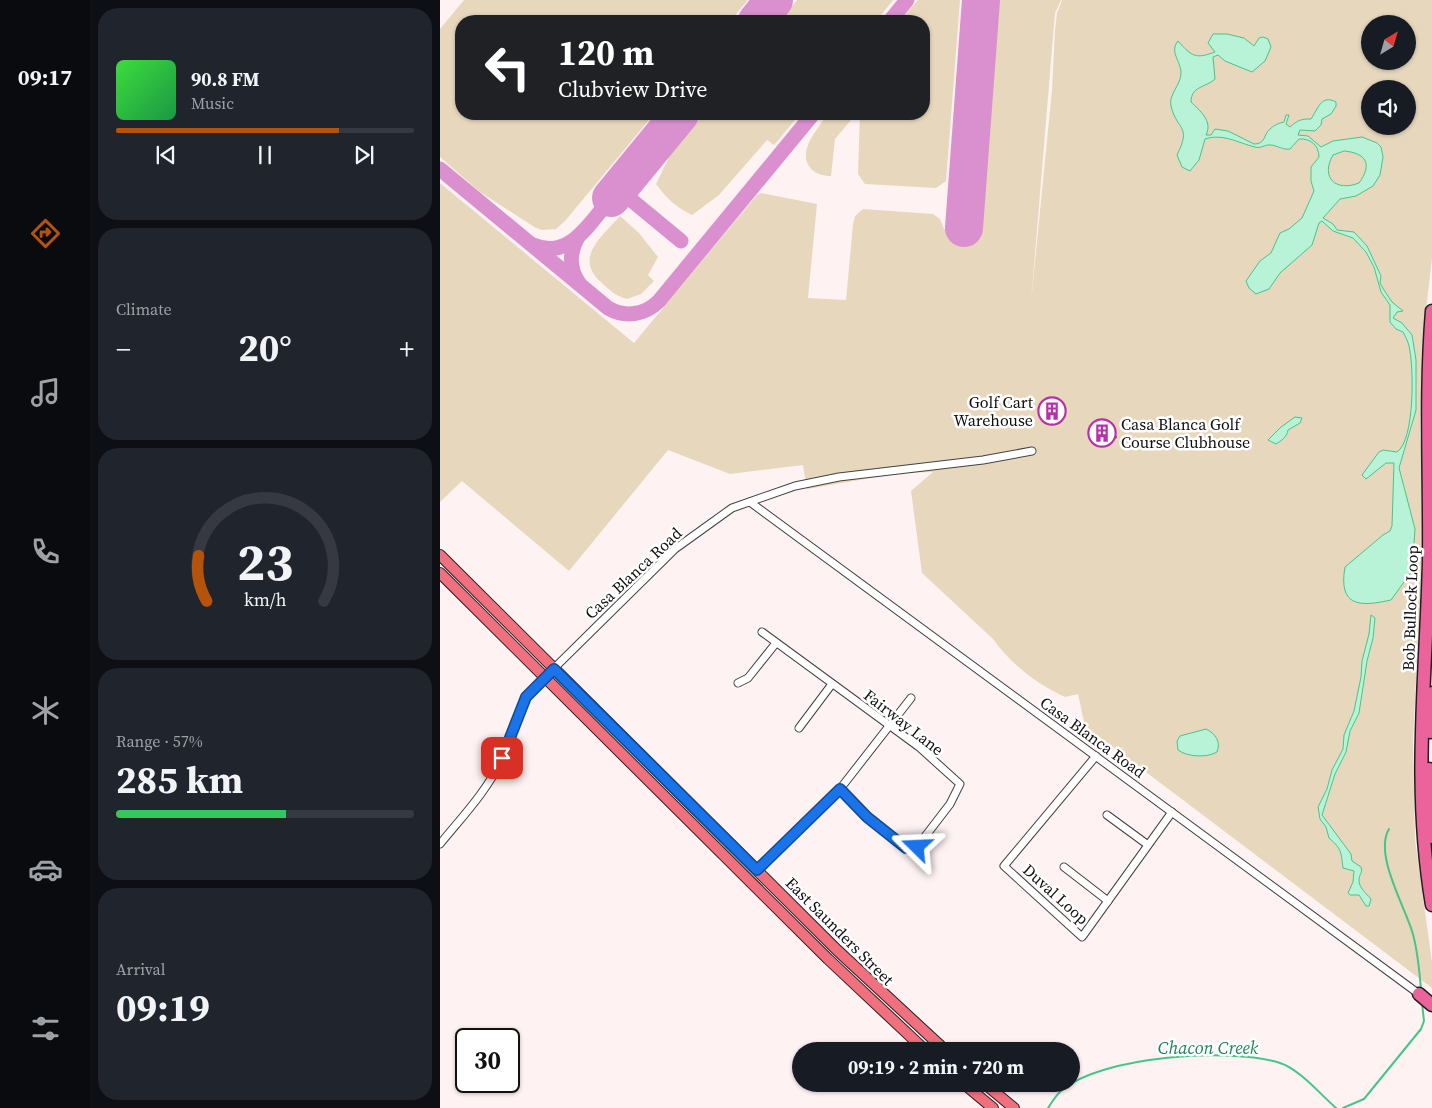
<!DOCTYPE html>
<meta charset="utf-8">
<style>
:root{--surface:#171b24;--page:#20242c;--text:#f1f3f6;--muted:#9ea1a6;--line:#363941;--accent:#b45309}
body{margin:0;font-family:"Source Serif 4",serif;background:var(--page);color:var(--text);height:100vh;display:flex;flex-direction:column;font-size:19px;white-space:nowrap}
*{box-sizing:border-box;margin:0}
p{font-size:16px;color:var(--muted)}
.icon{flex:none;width:28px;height:28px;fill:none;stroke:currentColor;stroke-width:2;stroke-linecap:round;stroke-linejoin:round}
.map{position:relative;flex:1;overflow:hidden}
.drawer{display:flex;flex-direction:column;gap:8px;padding:8px;background:#0d0f14;width:350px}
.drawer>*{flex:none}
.banner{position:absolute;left:15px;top:15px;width:475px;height:105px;border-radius:20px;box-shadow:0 1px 4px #0004;background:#202124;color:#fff;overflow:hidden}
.needle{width:32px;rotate:37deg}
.controls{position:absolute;left:921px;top:15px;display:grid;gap:10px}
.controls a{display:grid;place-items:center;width:55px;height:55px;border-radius:50%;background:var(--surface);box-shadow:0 1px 4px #0004;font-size:25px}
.speed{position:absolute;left:15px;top:1028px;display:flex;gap:10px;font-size:25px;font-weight:700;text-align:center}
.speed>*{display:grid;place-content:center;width:65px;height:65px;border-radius:50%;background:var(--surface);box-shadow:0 1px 4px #0004;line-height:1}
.speed .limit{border:2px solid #111;border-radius:8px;background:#fff;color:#111}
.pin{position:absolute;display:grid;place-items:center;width:42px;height:42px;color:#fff;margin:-21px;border-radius:10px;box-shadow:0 2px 8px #0006}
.me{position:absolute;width:55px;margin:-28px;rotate:291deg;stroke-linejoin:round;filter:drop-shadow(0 0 4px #0008)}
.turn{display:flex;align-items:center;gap:18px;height:105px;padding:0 20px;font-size:22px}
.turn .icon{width:65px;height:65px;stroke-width:2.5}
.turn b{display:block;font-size:35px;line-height:42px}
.big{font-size:38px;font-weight:700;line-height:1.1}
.drawer .tile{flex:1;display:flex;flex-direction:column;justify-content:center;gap:8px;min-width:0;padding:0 18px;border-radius:20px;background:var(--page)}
.drawer .dial{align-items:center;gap:0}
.dial svg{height:130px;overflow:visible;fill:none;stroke:var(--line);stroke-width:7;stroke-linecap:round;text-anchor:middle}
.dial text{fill:var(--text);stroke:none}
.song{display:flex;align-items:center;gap:15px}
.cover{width:60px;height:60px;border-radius:8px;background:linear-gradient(135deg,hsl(120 70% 55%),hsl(140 70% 35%))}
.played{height:5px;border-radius:2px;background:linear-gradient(90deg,var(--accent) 75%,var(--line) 75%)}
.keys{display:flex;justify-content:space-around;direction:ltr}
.heat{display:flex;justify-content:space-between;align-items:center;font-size:28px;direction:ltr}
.charge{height:8px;border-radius:4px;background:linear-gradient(90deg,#34c759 57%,var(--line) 0)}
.trip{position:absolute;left:352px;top:1042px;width:288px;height:50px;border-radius:25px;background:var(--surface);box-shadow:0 1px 4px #0004;font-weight:700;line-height:50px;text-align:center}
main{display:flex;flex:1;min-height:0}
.menu{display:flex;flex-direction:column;width:90px;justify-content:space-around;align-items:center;background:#090b0e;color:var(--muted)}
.menu .icon{width:35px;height:35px}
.menu .on{color:var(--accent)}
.menu b{font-size:22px;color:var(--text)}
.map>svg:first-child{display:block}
</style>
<main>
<nav class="menu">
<b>09:17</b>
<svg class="icon on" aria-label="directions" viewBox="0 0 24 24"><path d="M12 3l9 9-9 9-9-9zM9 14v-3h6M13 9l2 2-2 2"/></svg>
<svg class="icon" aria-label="music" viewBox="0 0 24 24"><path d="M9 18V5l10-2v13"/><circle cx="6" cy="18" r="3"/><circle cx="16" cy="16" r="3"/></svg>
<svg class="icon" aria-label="phone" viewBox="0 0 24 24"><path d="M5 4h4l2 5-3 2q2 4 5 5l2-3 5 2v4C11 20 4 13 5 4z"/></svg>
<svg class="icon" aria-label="climate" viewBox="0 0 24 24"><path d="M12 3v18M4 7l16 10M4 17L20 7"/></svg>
<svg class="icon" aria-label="car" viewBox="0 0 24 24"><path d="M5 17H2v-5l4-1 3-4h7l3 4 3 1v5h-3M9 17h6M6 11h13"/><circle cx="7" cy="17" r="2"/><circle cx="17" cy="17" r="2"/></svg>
<svg class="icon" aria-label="filters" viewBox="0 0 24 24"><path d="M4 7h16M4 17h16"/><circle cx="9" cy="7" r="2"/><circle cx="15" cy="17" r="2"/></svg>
</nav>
<section class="drawer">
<div class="tile">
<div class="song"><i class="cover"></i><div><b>90.8 FM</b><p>Music</p></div></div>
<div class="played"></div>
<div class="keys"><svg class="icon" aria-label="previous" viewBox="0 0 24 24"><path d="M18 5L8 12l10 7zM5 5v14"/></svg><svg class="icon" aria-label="pause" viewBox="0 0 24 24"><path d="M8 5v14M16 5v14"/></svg><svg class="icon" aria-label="next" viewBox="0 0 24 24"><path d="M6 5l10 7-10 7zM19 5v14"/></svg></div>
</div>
<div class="tile"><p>Climate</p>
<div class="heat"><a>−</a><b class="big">20°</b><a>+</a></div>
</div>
<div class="tile dial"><svg viewBox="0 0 100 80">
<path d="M14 69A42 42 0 1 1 86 69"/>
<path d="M14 69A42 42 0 0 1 9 41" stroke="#b45309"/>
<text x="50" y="56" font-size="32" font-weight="700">23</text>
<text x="50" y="72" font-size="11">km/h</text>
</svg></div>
<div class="tile"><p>Range · 57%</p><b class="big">285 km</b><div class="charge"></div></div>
<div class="tile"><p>Arrival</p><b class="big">09:19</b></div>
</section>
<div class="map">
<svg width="992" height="1108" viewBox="0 0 992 1108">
<rect width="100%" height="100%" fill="#fef2f3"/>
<!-- green -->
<g fill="#e7d7bd" fill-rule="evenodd">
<path d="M24,0H308L290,21H21V114H214L125,221L116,229L102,230L96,228L40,192L0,157V29Z"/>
<path d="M357,0H453L436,21H340Z"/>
<path d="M478,0H520L506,181L496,188L425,184L418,174L420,114H484V21H460Z"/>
<path d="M559,0H621L615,13L591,302L612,90L615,30L617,13L622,0H992V258L983,338L980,434L983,471L981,585L973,739L975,840L992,962V988L645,726L638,694L625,697C596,684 571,664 553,639L482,573L471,491L493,472L460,473L367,489L363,465L290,474L228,450L129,571L22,481L0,502V183L194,343L317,195L321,193L377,204L368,298L406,300L413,224L415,216L423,209L493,214L500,219L504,229L541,231ZM930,24H968V61H930ZM930,89H968V126H930Z"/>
<path d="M264,114H360L334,145L327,140L279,195L252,215C236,207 227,199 216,184L231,153Z"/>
<path d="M388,114H416L395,139L391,176C375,176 362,166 367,148C370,137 381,124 388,114Z"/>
<path d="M180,216L199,233L218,257L208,275L214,281L201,294L187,299C176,296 169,290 161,282C133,257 163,236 180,216Z"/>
</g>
<!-- water -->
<g fill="#b9f3d7" stroke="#45c58a" fill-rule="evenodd">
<path d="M773,34H787L804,38L814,46L819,38L823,37L828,39L831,47L825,61L812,72L785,61L778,55L773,57L775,79C765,88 751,86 751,102C760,111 773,121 766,135H771L775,129L788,131L814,144C826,144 823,135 830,129C834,125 839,123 844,122L846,115H849L846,124L850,127C858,120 861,119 871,119C878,109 881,94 896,102V106L891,114L882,119L881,125L875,131L860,130L858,135L868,136L881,147L893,141L922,137L937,143L941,147L943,157L940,175L933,186L916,196L900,199L883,218L893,224L897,230L914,232L927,246L941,276L940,283L944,290L952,302L963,311L957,312L953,318L962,323L972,335L976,360V410L959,468L975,529L972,571L951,600C920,607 898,607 905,567L943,535L950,531L952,526L954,463H946L926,479L922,475L939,452L943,450L957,452C975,440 974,366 969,346C968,341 965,336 963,332L956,329L950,322V305L941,292L934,267L926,252L913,238L893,231L882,221L879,223L872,245L840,273L829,289L816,294L809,288L806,281L820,261L831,253L840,233L849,229L862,218L874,191L871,181V167L879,157C879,145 870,138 859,139L850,149C842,150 839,146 831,145C825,144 821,149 815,147C798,143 783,133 765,139L759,160L750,171L742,167L737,155C752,125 737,131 731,106C728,95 741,85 741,73C741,61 729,52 738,41C752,57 756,59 775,52L768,43ZM904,151C926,153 933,164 919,183C896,192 880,178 893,155Z"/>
<path d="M855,417L862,418L860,423L848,430C847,437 841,441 836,444L828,440L841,427Z"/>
<path d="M931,615L935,618L933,638L927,661L919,713L910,731L906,752L895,774L882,815L911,854L912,861L921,867C923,873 919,874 919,880C919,888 926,893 931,899L929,906H926L919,895H910L908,893L913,882L914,871L903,868C901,853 902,849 889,838L886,827L880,819L878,807L887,789L892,770L903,749L904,735L914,711L921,677L922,661L929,634Z"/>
<path d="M766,729C776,734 781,742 777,752C767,758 747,757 738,750L737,741L740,736Z"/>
</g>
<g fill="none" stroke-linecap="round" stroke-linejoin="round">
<!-- stream -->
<g stroke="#45c58a" stroke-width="2">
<path d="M949,829C934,854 964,905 972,931C978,950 979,969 981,989"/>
<path d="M608,1108C612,1102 616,1095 622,1090C662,1056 791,1047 840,1063C859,1069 880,1094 896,1108"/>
<path d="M903,1108L924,1099L981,1029L984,1021L982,1003"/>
</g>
<!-- taxiway -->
<g stroke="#da90cf" stroke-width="15">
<path d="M450,21L467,0"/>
<path d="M0,169L168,308C185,318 205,315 219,301L373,114"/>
<path d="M178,189L241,241"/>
<path d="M138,237C129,252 129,269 139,283"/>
<path d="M93,245C130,261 151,221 171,198"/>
</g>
<!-- runway -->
<g stroke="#da90cf" stroke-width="38">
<path d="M317,21L334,0"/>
<path d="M171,198L240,114"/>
<path d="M524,228L541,0"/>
</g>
</g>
<!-- building -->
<g fill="#574c51">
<path d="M611,399L623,412L612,423L600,410Z"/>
<path d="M669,424L673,425L677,438L652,444L651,440H649V431L656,429L655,426Z"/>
</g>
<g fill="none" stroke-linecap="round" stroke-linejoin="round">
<!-- minor casing -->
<g stroke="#424242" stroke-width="9">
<g id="minor">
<path d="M310,502L979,994"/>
<path d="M322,632L479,747L520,784L510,804L477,847L466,848L427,817L400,789"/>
<path d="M298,683L308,678L336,643"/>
<path d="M359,728L392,684"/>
<path d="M656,756L564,866L642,937L732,812"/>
<path d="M667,815L708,845"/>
<path d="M0,844C22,817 47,791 62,759C72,737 76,711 91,691L235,549L292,508L355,486L399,477L543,460L592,451"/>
<path d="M624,867L668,901"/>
<path d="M317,870L400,789L471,698"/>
</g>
</g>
<!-- primary casing -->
<g stroke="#202020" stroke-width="12">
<g id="primary">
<path d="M0,555L397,950L506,1051"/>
<path d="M0,573L388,959L486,1051"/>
<path d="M524,1084L553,1108"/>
<path d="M545,1084L574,1108"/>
</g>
</g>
<!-- motorway casing -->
<g stroke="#202020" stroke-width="15">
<g id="motorway">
<path d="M992,311C985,394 990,478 989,561C986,677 972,788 992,905"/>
<path d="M990,732L992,693"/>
<path d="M989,769L992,837"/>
<path d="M979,994L992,1005"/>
</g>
</g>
<!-- minor -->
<use href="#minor" stroke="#fff" stroke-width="7"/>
<!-- primary -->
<use href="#primary" stroke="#f0707e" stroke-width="10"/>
<!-- motorway -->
<use href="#motorway" stroke="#eb639a" stroke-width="12"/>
</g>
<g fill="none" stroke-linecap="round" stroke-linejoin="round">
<!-- route casing -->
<g stroke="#114b97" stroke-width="12">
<path id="route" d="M62,758L86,697L114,669L317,870L400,789L427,817L466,848L477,847"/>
</g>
<!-- route -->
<use href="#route" stroke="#1a73e8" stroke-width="9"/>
</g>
<!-- icons -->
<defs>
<g id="building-ring" transform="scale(1.4375)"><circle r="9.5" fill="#fff" stroke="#b72fab" stroke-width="1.5"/><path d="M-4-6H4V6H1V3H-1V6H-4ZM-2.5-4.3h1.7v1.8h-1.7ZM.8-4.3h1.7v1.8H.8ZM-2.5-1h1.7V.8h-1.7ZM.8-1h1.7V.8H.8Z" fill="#b72fab"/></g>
</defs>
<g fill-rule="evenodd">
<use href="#building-ring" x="612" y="411"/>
<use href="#building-ring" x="662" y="433"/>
</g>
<g text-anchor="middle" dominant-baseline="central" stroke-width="5" stroke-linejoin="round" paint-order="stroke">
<!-- poi labels -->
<g font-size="16" fill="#0f0f0f" stroke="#fff" text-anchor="end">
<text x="593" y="402">Golf Cart<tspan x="593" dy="18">Warehouse</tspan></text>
<text x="681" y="424" text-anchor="start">Casa Blanca Golf<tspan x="681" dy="18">Course Clubhouse</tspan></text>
</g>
<!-- street labels -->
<g font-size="16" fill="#0f0f0f" stroke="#fff">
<text transform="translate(193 573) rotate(-43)">Casa Blanca Road</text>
<text transform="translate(970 608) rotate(-88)">Bob Bullock Loop</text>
<text transform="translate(464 722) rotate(38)">Fairway Lane</text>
<text transform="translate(653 737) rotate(36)">Casa Blanca Road</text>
<text transform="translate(616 894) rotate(42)">Duval Loop</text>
<text transform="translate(400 931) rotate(45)">East Saunders Street</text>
</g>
<!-- water labels -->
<g font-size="18" font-style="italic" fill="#1d8559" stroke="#fff">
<text x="768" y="1047">Chacon Creek</text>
</g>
</g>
</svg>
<div class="controls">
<a><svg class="needle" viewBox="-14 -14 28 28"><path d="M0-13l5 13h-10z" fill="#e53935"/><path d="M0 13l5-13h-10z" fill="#9ea1a6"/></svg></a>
<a><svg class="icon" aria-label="sound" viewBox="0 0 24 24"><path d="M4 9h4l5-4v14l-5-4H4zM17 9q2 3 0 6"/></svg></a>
</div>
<div class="speed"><div class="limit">30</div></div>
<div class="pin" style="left:62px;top:758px;background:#d93025"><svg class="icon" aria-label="arrive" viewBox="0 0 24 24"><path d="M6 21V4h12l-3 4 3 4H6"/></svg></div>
<svg class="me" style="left:477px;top:847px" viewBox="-20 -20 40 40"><path d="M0-17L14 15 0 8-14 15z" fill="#1a73e8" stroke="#fff" stroke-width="4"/></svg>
<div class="trip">09:19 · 2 min · 720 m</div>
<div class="banner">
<div class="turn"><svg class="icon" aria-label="left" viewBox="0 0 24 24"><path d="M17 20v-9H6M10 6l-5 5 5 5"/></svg><div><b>120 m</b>Clubview Drive</div></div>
</div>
</div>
</main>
